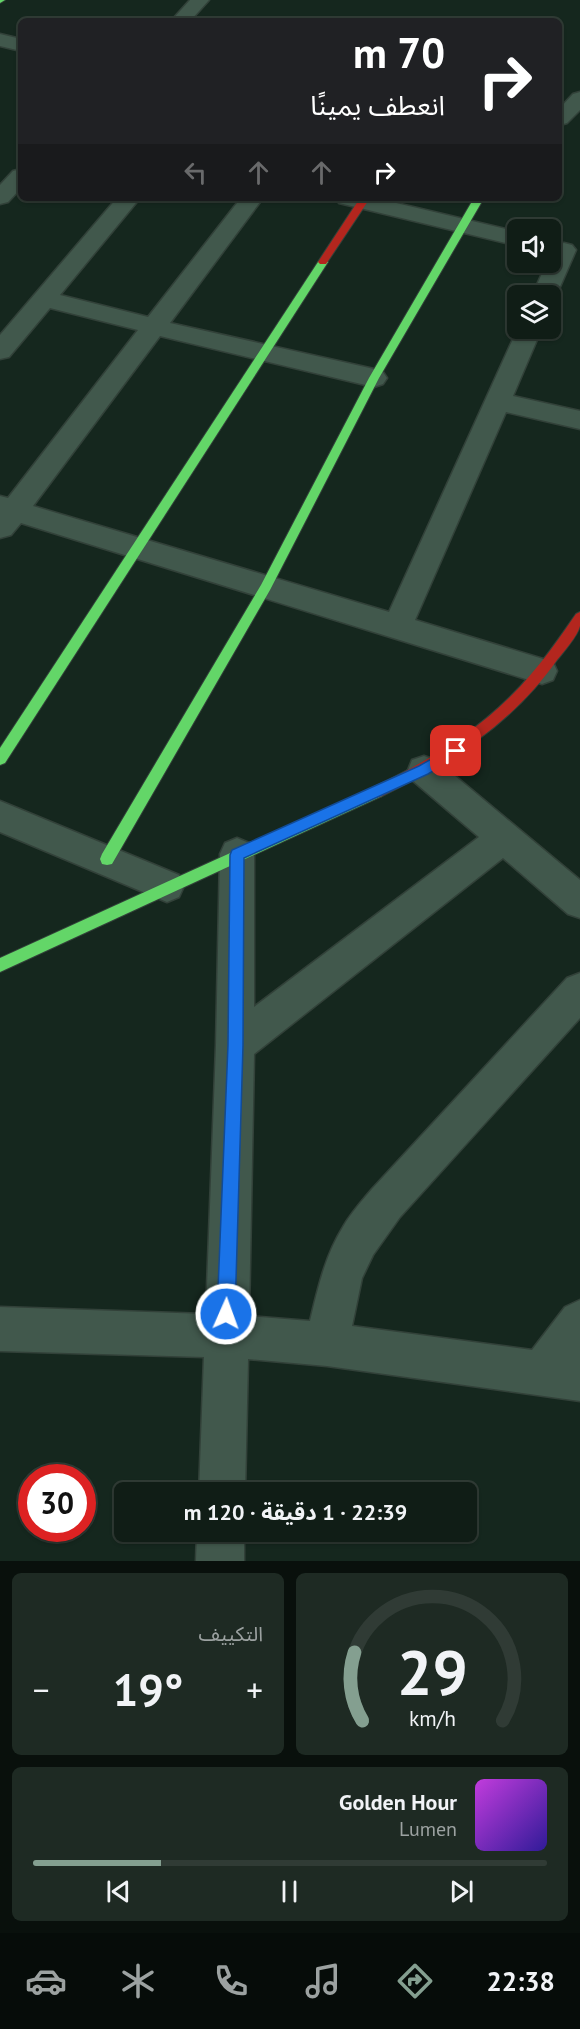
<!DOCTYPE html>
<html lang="ar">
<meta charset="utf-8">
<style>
:root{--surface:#101d16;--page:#1e2a23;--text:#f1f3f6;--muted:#9ca2a1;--line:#303b35;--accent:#849f90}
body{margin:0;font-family:"PT Sans","Noto Sans Arabic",sans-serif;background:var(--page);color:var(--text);direction:rtl;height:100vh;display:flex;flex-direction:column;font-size:22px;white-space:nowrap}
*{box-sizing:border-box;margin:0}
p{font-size:20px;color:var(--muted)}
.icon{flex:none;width:33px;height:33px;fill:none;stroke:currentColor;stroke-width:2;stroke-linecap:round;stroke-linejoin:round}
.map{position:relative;height:1561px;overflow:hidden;direction:ltr}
.side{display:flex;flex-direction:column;gap:12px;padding:12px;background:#09100c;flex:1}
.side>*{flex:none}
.banner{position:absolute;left:18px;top:18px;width:544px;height:183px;border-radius:9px;box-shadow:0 2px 4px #0004,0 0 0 2px var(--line);direction:rtl;background:#202124;color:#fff;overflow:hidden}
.fabs{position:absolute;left:507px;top:219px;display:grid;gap:12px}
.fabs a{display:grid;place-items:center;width:54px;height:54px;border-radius:9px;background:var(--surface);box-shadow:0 2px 4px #0004,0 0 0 2px var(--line);font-size:30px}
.speed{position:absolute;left:18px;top:1464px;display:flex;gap:12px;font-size:30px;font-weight:700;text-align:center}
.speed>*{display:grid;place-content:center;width:78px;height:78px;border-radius:50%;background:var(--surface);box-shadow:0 2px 4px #0004,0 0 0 2px var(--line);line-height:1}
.speed .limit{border:9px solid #d22;background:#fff;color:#111}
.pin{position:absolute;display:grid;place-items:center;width:51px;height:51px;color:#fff;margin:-26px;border-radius:12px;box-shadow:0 3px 9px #0006}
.me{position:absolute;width:66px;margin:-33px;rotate:2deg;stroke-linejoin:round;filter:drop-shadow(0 0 4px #0008)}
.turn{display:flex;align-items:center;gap:21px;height:126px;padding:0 18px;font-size:27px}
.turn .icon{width:78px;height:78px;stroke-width:2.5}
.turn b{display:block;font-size:42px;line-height:51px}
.lanes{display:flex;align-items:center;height:57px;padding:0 18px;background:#0003;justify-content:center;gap:30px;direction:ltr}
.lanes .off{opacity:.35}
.big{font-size:45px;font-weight:700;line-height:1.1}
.side .card{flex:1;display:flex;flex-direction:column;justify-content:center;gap:9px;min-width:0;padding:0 21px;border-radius:9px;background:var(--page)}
.side .dial{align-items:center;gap:0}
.dial svg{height:156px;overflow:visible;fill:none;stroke:var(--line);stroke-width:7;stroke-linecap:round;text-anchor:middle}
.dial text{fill:var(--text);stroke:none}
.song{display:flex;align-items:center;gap:18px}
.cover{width:72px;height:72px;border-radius:9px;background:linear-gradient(135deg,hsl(290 70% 55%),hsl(250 70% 35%))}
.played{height:6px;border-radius:3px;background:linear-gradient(90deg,var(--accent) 25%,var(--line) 25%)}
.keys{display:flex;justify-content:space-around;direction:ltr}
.heat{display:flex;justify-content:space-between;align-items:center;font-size:33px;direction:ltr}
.side .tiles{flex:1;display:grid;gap:12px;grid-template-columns:1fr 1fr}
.card:last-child{grid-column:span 2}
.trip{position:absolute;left:114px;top:1482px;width:363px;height:60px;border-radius:9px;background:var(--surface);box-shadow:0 2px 4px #0004,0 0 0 2px var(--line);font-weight:700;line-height:60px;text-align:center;direction:rtl}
.tabs{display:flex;height:96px;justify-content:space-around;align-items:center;background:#060c09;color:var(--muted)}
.tabs .icon{width:42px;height:42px}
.tabs .active{color:var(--accent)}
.tabs b{font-size:27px;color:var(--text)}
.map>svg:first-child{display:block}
</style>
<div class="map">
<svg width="580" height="1561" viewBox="0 0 580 1561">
<rect width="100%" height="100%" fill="#15271e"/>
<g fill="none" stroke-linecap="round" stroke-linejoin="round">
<!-- street casing -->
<g stroke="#324139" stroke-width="3">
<g id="street">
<path d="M190,0H209L190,21H171Z"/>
<path d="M0,34L21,39V51L0,46Z"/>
<path d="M580,92V110L567,123L560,125V108L573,94Z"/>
<path d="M21,169V188L8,202L0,204V185L13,171Z"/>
<path d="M117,198H140L60,295L148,317L241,198H263L170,323L374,369L383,372L387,378L383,384L374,387L160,336L33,506L389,612L518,328H542L513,396L580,411V429L506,412L415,620L553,662L557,671L553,680L542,684L21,523L11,535L0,538V496L8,498L138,330L50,308L9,357L0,359V335Z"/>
<path d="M336,198H375L518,232V246L339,203Z"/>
<path d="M564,243L572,245L576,250L556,296L550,302V296H532L547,262H550V254L556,245Z"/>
<path d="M424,756L436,760L580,880V918L568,914L503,858L254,1054L249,1316L310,1321C318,1288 325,1256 343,1227C351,1213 362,1201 372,1189L567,978L580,973V1018L400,1217L373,1255L362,1278L352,1326L532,1350L565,1307L580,1300V1401L327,1366L248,1359L245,1492H199L204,1357L0,1351V1307L206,1314L216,1045L220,854L225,843L237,838L249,843L254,854V1007L479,837L412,780L408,770L412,760Z"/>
<path d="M0,801L179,875L184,886L179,897L167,902L0,832Z"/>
<path d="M197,1532H244V1561H196Z"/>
</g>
</g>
<!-- fast casing -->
<g stroke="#324139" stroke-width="2">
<g id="fast">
<path d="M0,0H5L0,3Z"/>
<path d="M474,198H484L379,378L270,590L112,864L107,865L102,864L100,859L102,854L261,585L369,378Z"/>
<path d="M323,259L328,262L5,763L0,765V748L318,262Z"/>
<path d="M377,786L382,788L384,792L382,796L0,972V958Z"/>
</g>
</g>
<!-- jam casing -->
<g stroke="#324139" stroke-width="2">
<g id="jam">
<path d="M360,198H370L326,264H320L318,262Z"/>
<path d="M580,612C580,616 580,622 580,626C577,637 564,651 557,660C513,723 450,763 382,796L377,798L372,796L370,792L372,788C433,759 489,725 532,673C548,655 562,634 576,614Z"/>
</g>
</g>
<!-- street -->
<use href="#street" fill="#41584c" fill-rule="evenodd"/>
<!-- fast -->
<use href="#fast" fill="#63d668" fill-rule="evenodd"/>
<!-- jam -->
<use href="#jam" fill="#b3261e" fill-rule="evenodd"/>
</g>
<!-- route -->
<path fill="#1a73e8" stroke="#114b97" stroke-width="1.5" d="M456,745L461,747L463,751L461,755L428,774L244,858L243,1045L235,1314L232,1320L226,1323L220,1320L217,1314L228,1045L230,855L232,850L419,766Z"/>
</svg>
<div class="fabs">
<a><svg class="icon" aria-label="sound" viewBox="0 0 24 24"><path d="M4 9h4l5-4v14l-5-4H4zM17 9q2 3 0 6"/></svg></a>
<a><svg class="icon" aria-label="layers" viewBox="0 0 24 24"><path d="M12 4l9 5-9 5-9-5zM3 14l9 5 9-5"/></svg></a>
</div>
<div class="speed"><div class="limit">30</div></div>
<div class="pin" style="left:456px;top:751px;background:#d93025"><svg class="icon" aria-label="arrive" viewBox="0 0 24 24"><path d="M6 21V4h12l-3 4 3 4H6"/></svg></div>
<svg class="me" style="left:226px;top:1314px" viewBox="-20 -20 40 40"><circle r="17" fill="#1a73e8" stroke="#fff" stroke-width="3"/><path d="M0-11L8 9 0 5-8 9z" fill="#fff"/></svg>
<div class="trip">22:39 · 1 دقيقة · 120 m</div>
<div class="banner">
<div class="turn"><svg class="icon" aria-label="right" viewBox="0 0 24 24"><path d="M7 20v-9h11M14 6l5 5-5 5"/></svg><div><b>70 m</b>انعطف يمينًا</div></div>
<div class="lanes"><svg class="icon off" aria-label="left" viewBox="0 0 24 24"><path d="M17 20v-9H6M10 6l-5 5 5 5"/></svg><svg class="icon off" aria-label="ahead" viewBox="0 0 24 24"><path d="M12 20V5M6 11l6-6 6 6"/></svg><svg class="icon off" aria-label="ahead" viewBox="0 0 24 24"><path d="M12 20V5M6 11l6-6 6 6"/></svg><svg class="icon" aria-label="right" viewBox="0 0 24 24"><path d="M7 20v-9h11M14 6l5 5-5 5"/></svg></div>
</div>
</div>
<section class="side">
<div class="tiles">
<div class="card dial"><svg viewBox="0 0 100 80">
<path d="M14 69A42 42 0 1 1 86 69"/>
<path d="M14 69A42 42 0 0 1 10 34" stroke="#849f90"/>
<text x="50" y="56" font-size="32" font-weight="700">29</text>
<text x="50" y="72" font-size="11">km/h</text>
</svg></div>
<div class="card"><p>التكييف</p>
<div class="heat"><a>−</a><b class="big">19°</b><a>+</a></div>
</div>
<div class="card">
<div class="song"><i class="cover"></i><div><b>Golden Hour</b><p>Lumen</p></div></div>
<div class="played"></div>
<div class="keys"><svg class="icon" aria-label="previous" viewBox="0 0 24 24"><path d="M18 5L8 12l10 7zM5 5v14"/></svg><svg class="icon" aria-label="pause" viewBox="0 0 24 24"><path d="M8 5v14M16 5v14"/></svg><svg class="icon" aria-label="next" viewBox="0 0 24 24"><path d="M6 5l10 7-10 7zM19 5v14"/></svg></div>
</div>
</div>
</section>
<nav class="tabs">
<b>22:38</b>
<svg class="icon active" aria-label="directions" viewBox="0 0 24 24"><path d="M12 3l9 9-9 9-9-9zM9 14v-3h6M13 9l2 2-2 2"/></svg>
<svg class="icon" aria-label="music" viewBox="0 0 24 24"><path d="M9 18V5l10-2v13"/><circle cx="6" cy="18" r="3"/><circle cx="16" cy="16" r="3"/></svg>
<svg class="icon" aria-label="phone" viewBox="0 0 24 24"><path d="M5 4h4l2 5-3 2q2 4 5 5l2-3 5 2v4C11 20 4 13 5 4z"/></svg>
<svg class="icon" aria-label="climate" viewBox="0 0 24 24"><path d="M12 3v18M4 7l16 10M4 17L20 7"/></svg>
<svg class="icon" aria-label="car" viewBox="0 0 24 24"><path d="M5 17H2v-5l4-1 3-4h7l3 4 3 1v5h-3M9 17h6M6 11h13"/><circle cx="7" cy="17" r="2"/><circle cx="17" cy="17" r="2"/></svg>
</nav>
